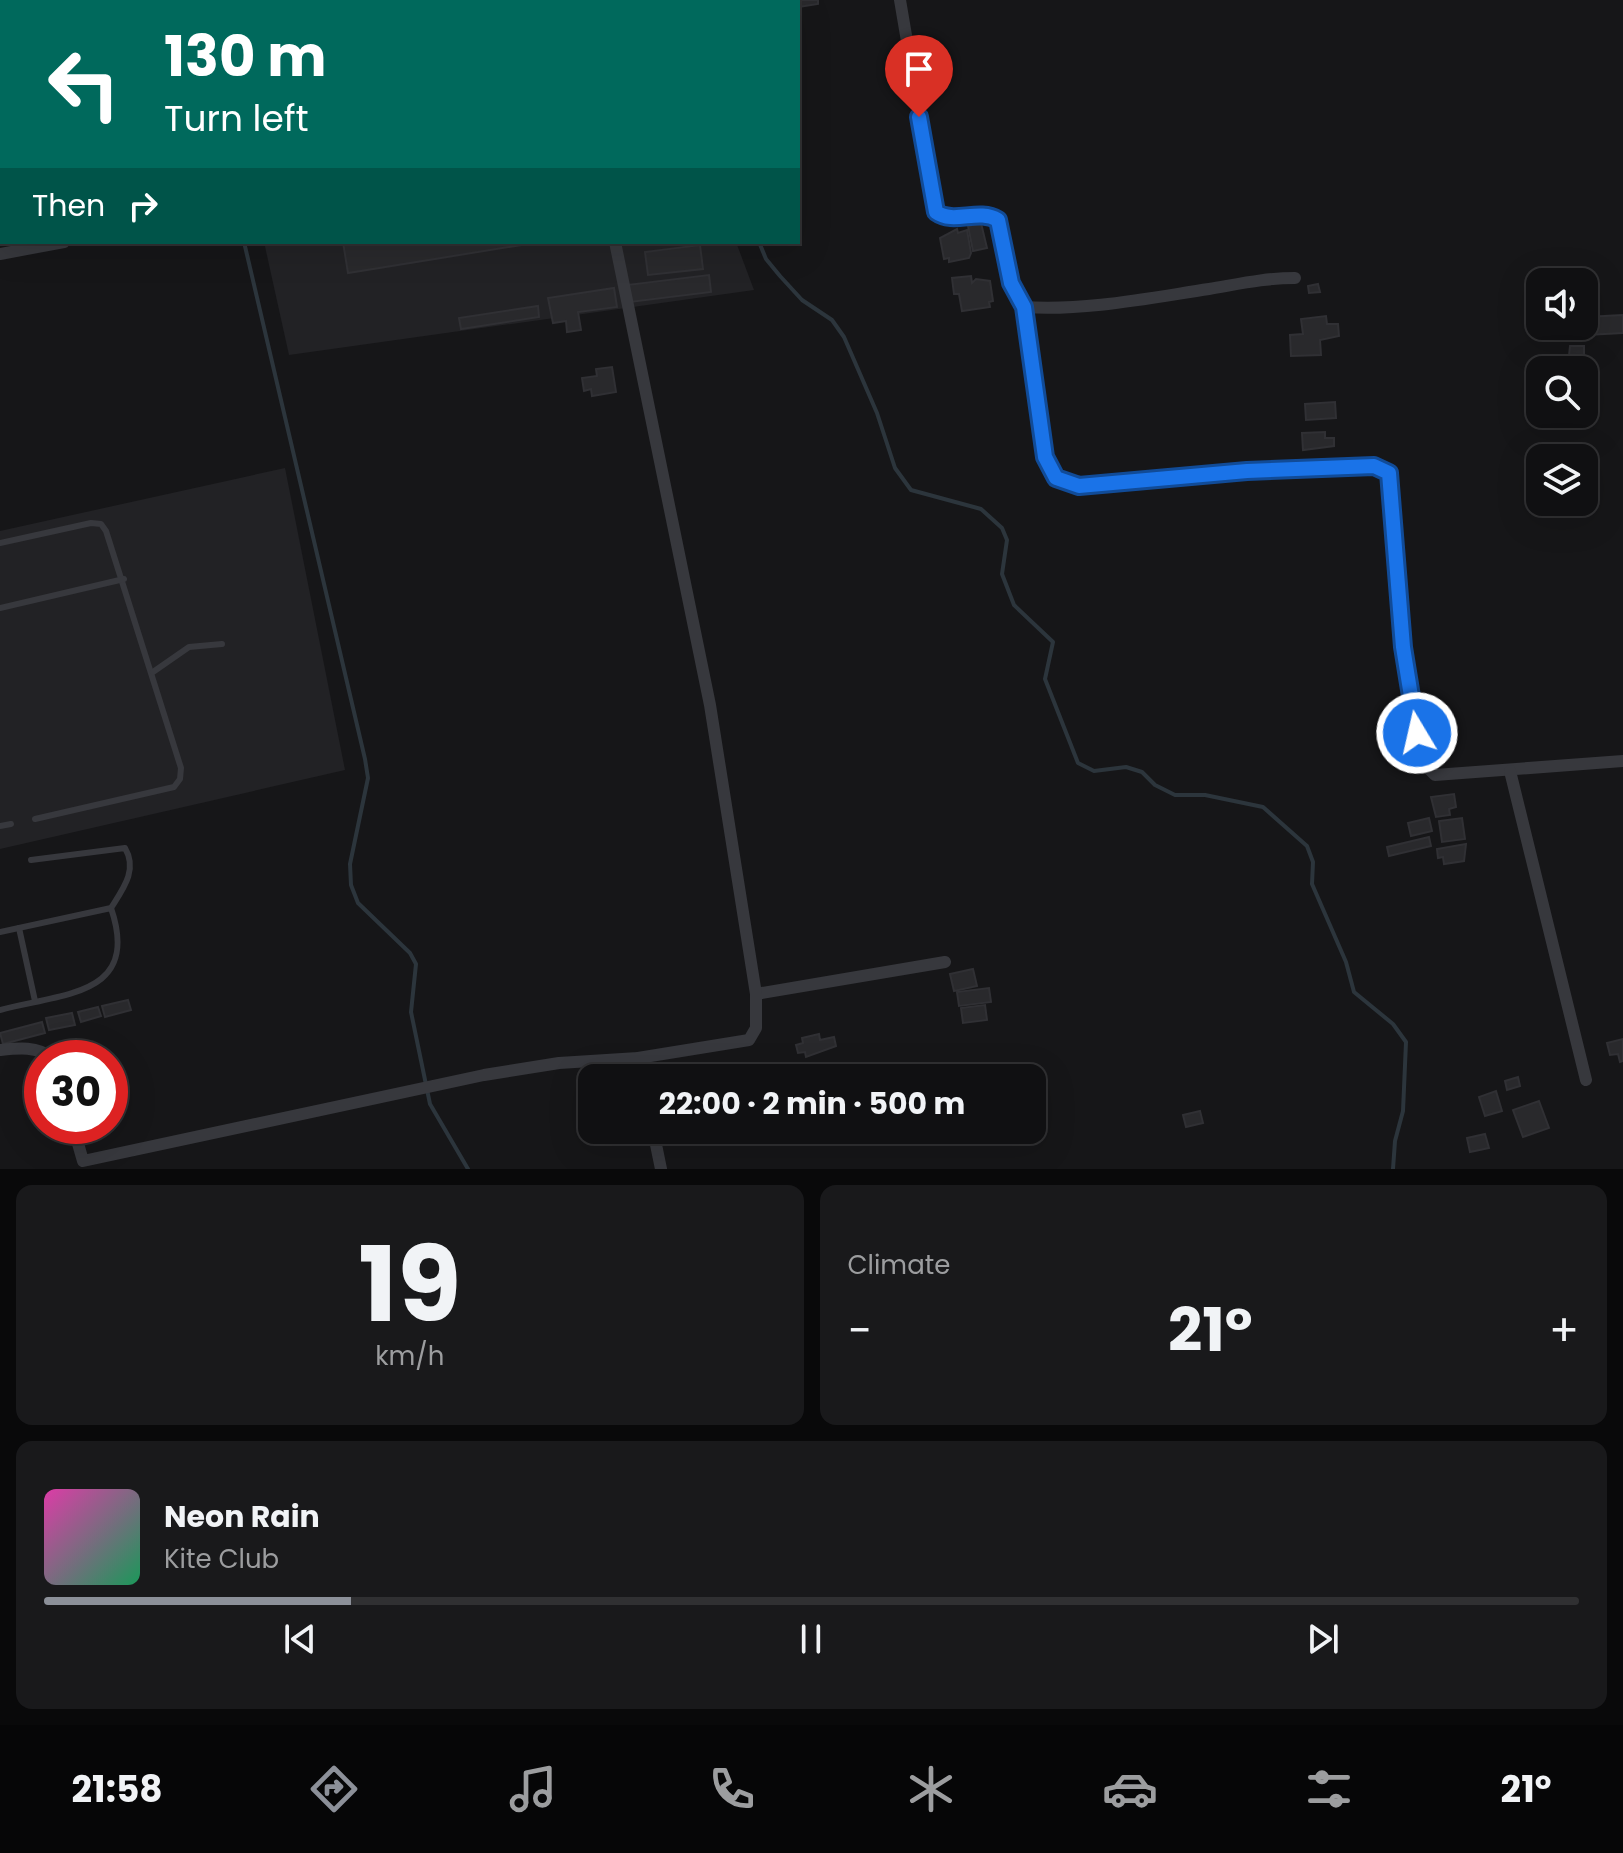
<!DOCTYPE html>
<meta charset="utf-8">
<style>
:root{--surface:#101012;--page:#19191b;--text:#f1f3f6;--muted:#9c9d9f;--line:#303032;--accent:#8c9099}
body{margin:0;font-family:Poppins,sans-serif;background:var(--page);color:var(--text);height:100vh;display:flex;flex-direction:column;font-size:30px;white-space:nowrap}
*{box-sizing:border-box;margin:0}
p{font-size:26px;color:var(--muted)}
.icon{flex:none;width:44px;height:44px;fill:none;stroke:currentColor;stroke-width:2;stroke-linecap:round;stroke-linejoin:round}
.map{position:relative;height:1169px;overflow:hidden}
.panel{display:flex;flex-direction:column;gap:16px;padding:16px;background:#09090a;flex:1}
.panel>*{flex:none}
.hud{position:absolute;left:0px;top:0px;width:800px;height:244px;box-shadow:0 8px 32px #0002,0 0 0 2px var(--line);background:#00695c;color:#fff;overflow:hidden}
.fabs{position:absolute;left:1526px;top:268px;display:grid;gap:16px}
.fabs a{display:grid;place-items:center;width:72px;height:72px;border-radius:16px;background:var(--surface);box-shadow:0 8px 32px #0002,0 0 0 2px var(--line);font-size:40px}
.speed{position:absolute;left:24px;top:1040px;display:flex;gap:16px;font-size:40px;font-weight:700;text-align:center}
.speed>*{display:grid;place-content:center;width:104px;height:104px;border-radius:50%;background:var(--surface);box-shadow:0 8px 32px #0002,0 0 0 2px var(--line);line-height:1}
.speed .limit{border:12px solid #d22;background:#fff;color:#111}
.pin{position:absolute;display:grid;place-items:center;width:68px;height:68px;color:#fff;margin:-82px -34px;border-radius:50% 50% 50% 0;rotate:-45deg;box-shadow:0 0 8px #0007}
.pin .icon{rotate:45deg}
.me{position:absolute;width:88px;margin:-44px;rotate:351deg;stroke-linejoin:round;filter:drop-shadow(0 0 6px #0008)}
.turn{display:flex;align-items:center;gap:28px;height:168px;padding:0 32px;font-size:36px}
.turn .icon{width:104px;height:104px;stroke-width:2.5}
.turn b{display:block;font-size:56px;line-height:68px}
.then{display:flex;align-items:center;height:76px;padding:0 32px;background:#0003;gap:16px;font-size:30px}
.big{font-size:60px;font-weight:700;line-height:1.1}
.panel .card{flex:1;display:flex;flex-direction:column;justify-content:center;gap:12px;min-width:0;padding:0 28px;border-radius:16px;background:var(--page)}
.panel .dial{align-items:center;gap:0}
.dial b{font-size:104px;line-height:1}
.song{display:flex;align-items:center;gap:24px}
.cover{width:96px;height:96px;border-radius:12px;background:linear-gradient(135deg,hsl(320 70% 55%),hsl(150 70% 35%))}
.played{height:8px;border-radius:4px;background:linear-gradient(90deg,var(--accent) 20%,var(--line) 20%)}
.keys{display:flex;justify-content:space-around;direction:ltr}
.heat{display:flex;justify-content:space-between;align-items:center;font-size:44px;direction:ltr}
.panel .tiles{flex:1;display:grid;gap:16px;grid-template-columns:1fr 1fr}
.card:last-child{grid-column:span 2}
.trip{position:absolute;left:578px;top:1064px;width:468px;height:80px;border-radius:16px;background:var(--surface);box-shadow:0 8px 32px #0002,0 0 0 2px var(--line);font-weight:700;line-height:80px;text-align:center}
.dock{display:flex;height:128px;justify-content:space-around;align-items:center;background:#060607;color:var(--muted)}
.dock .icon{width:56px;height:56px}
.dock .current{color:var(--accent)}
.dock b{font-size:36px;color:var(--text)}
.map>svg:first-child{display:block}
</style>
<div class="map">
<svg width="1623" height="1169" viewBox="0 0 1623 1169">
<rect width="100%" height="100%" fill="#161618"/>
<!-- built -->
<g fill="#222225">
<path d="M212,0H665V2H213Z"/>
<path d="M264,242H736L754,290L289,355Z"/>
<path d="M285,468L345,770L0,849V531Z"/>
</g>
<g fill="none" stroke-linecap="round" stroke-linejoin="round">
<!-- stream -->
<g stroke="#2c353c" stroke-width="4">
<path d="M187,0L188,2"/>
<path d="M682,0L683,2"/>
<path d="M244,242L365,759L368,778L350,864L351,885L358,903L410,953L416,964L411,1012L430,1104L468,1169"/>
<path d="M759,242L766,259L780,276L802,300L832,320L844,337L877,413L895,468L911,490L981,509L1002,528L1007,540L1002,574L1014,605L1053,642L1045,679L1078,763L1094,771L1126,767L1142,772L1155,785L1175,795H1205L1263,807L1307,846L1313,862L1312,884L1346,962L1354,992L1393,1024L1406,1042L1403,1111L1395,1141L1393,1169"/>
</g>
</g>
<!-- building -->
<g fill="#29292c" stroke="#303034" stroke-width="2">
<path d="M518,0H561L562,2H506Z"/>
<path d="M788,0H818V4L798,7V2Z"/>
<path d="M981,223L987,248L973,251L968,226Z"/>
<path d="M957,229L958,233L967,230L971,253L969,258L949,262V258L944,259L940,238Z"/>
<path d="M343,242H540L348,273Z"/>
<path d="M700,245L703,269L648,275L645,252Z"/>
<path d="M709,275L711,292L630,302L627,285Z"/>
<path d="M971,276L972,283L976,279L990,281L993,301L989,302L990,307L962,311L959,294H954L952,278Z"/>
<path d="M1318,284L1320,292L1309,293L1308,286Z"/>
<path d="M614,288L617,307L578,312L581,330L567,332L566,321L553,323L548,298Z"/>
<path d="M538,306L539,317L461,329L459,318Z"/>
<path d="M1623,315V333L1587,335L1586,317Z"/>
<path d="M1326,316L1327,324H1338L1339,336L1320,340L1321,355L1291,356L1290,335L1303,334L1301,319Z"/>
<path d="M1570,346H1584V356H1569Z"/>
<path d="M612,367L616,392L592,396L591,389L584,391L582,378L597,376L596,369Z"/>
<path d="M1335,402L1336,418L1306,420L1305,404Z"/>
<path d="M1325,432V438H1334V446L1303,450L1302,433Z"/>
<path d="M1454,794L1456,807L1449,809L1450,815L1436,817L1431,797Z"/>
<path d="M1429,818L1432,831L1411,836L1408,823Z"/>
<path d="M1462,818L1465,839L1442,842L1439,821Z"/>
<path d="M1429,837L1431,846L1389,856L1387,847Z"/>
<path d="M1466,844L1464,861L1444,864L1443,857L1438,858L1437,849Z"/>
<path d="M973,969L977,986L954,991L950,974Z"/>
<path d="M989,988L991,1002L959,1006L957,992Z"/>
<path d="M128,1000L131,1010L105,1017L102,1006Z"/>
<path d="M985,1005L987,1020L963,1023L961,1008Z"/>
<path d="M98,1007L101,1016L81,1022L78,1012Z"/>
<path d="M72,1013L75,1025L49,1030L46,1018Z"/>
<path d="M42,1022L45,1033L3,1044L0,1033Z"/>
<path d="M819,1034L820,1040L834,1037L836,1046L806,1057L805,1052L798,1053L796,1045L803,1043L802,1038Z"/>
<path d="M1623,1039V1061L1620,1062L1618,1054L1610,1055L1607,1043Z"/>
<path d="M1518,1077L1520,1086L1507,1090L1505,1081Z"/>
<path d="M1496,1091L1502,1111L1485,1116L1479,1097Z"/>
<path d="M1539,1101L1549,1128L1523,1137L1513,1110Z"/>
<path d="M1200,1111L1203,1123L1186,1127L1183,1115Z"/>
<path d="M1485,1134L1489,1148L1470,1152L1467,1138Z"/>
</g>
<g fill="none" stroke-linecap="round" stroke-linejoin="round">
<!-- lane -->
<g stroke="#37383d" stroke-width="6">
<path d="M0,543L91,523L101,524L106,531L181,768L180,779L174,787L35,819"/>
<path d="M0,608L124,579"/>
<path d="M153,672L189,647L222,644"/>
<path d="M0,826L11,824"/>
<path d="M31,860L125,848C138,870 123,889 111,908"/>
<path d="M19,928L35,1001"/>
<path d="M0,932L111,908C141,996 64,993 0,1010"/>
</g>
<!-- street -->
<g stroke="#37383d" stroke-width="12">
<path d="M104,0L105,2"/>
<path d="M572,0V2"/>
<path d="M900,0L936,212C954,225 978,208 998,220L1011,283L1024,307C1085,311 1149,298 1209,289C1239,284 1265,278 1295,278"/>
<path d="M0,2L12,0"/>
<path d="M0,66H2"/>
<path d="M0,130H2"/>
<path d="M0,190L2,189"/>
<path d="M0,254L64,242"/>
<path d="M1024,307L1045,457L1056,478L1079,486L1247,471L1374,466L1389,473L1403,647L1422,762L1435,775L1623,761"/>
<path d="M1510,771L1586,1080"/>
<path d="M756,994L945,962"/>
<path d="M0,1050C19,1048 37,1046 52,1058"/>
<path d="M638,1058L642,1078"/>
<path d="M73,1126L83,1161L484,1075L559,1063L638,1058L749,1040L756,1028V994L710,705L615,242"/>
<path d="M653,1130L661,1169"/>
</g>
</g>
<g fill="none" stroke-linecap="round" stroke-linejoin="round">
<!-- route casing -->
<g stroke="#114b97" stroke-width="20">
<path id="route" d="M919,117L936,212C954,225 978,208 998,220L1011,283L1024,307L1045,457L1056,478L1079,486L1247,471L1374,466L1389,473L1403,647L1417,733"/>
</g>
<!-- route -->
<use href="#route" stroke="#1a73e8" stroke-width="14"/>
</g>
</svg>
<div class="fabs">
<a><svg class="icon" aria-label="sound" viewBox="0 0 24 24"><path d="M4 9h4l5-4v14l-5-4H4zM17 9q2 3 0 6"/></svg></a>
<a><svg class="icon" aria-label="search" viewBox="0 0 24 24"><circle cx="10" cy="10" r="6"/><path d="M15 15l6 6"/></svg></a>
<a><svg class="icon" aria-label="layers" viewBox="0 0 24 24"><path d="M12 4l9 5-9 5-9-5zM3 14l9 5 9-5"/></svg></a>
</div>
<div class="speed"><div class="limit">30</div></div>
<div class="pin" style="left:919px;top:117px;background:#d93025"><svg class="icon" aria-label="arrive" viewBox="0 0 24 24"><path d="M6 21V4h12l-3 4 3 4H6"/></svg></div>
<svg class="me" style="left:1417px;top:733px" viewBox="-20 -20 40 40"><circle r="17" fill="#1a73e8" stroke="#fff" stroke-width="3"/><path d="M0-11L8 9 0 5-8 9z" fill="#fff"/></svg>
<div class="trip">22:00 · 2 min · 500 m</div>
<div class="hud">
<div class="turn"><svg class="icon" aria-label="left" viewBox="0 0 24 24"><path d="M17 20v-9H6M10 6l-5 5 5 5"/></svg><div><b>130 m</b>Turn left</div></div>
<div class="then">Then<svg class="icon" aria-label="right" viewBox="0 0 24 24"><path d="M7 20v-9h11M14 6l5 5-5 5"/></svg></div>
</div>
</div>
<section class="panel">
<div class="tiles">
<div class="card dial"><b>19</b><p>km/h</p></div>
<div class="card"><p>Climate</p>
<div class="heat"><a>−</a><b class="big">21°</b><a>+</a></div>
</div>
<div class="card">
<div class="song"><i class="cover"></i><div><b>Neon Rain</b><p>Kite Club</p></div></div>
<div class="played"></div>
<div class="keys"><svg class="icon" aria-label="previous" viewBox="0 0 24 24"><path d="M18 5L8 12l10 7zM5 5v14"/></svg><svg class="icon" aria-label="pause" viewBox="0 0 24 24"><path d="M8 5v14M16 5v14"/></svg><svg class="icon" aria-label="next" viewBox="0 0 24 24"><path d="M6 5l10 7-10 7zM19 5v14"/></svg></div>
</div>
</div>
</section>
<nav class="dock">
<b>21:58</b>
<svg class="icon current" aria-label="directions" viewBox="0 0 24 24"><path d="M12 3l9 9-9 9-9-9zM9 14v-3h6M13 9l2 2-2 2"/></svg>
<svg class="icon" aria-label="music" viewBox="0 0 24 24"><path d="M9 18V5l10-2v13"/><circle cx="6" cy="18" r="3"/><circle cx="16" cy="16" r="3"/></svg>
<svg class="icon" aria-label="phone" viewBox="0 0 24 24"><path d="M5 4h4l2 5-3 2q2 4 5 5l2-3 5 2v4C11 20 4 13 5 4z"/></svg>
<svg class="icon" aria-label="climate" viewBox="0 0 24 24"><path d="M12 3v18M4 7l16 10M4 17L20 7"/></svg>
<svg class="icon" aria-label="car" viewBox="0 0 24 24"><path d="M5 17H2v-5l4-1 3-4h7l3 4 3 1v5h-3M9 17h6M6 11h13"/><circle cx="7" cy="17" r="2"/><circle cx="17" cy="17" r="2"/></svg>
<svg class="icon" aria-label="filters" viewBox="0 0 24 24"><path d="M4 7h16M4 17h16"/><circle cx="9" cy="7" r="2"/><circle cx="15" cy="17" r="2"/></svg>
<b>21°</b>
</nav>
